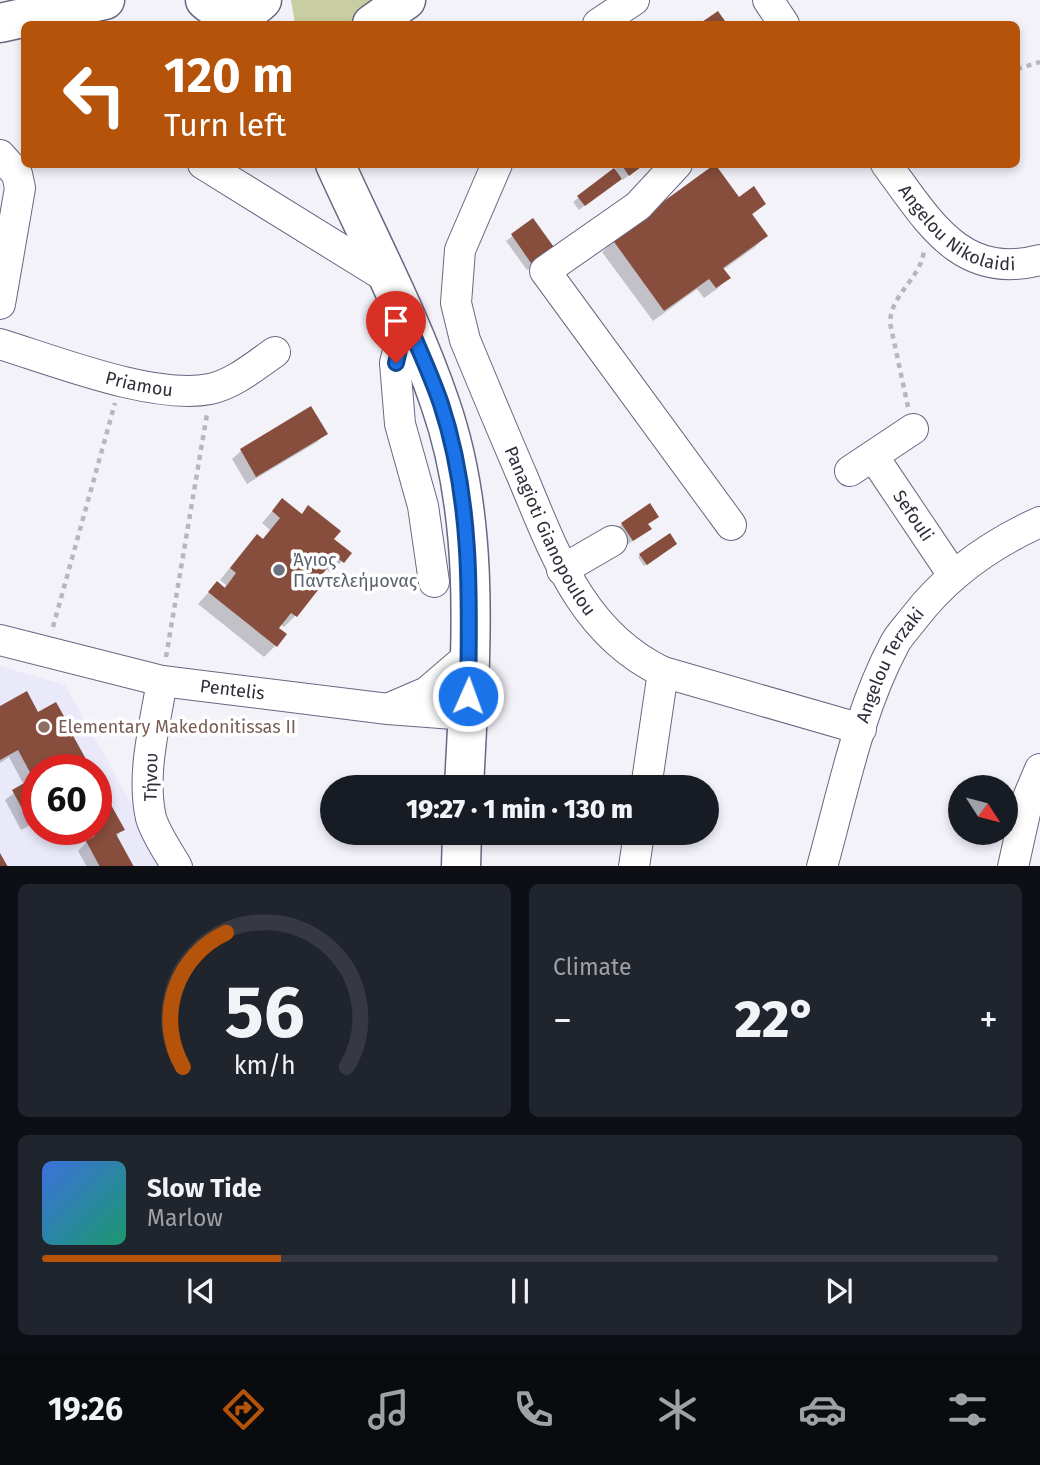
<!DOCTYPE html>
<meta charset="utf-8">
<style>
:root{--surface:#171b24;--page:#20242c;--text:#f1f3f6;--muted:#9ea1a6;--line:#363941;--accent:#b45309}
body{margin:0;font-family:"Fira Sans",sans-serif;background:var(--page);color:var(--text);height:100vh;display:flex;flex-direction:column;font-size:26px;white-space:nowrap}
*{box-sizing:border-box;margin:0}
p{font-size:23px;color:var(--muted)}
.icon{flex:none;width:38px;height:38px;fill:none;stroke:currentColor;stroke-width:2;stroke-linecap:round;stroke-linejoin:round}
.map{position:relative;height:866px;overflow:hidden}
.details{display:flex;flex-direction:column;gap:18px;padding:18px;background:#0d0f14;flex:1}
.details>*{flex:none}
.hud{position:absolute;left:21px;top:21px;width:999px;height:147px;border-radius:10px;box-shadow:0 4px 10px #0003;background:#b45309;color:#fff;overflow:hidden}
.needle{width:46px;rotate:126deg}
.controls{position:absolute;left:948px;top:775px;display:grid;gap:14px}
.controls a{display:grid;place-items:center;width:70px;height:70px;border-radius:50%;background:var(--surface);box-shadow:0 4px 10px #0003;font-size:35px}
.speed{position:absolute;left:21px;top:754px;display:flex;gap:14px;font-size:35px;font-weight:700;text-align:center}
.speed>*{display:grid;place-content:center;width:91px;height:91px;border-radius:50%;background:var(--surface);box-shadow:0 4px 10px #0003;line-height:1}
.speed .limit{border:10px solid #d22;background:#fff;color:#111}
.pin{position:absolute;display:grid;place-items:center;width:60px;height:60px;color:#fff;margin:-72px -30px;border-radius:50% 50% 50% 0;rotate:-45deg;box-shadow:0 0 7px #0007}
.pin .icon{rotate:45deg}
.me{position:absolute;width:77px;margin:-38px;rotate:2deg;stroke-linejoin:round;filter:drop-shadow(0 0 5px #0008)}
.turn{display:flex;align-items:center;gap:24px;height:147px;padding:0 28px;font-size:32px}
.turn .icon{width:91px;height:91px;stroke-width:2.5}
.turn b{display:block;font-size:49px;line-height:60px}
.big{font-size:52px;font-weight:800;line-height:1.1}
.details .tile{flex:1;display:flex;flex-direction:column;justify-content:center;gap:10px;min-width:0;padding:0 24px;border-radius:10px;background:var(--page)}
.details .dial{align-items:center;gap:0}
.dial svg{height:182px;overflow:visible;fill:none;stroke:var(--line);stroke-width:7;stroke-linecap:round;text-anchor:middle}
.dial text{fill:var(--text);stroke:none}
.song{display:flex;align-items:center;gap:21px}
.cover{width:84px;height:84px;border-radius:10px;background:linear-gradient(135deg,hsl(220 70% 55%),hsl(160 70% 35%))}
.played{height:7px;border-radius:4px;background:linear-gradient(90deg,var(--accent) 25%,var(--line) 25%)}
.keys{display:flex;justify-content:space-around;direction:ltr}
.heat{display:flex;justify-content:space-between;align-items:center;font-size:38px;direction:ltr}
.details .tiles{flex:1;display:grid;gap:18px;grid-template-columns:1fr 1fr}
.tile:last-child{grid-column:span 2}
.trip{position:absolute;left:320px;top:775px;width:399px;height:70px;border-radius:35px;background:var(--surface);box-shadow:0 4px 10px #0003;font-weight:800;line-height:70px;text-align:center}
.tab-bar{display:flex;height:112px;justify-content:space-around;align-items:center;background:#090b0e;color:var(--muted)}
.tab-bar .icon{width:49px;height:49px}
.tab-bar .current{color:var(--accent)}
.tab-bar b{font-size:32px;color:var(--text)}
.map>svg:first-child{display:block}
</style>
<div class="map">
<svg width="1040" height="867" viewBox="0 0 1040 867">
<rect width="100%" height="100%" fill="#f3f2f9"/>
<!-- built -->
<path fill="#eae9fa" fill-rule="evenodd" d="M0,666L65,685L166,866H0ZM37,770H96V830H37Z"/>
<!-- green -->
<path fill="#c8cea1" d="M291,0H384L349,24H295Z"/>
<!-- shadow -->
<g fill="#0003">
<path d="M612,164L642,165L623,180L621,177L579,210L573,202L616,169Z"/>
<path d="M739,199L764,203L751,216L766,236L755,247L723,270L728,278L717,289L704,298L697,289L653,321L602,252L614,241Z"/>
<path d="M533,220L548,255L527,270L506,241Z"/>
<path d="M311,408L326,433L317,442L247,484L232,459L241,451Z"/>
<path d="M282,500L332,540L342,561L331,573L325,568L314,581L320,585L295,616L284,627L280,624L277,628L275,646L264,657L198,604L217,583L223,589L226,585L220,580L246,548L257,536L262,540L270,530L262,523Z"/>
<path d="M622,524L646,525L649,529L627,545L617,529Z"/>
<path d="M673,546L644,566L638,557L640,555Z"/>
<path d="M0,708L37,714L68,726L60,734L90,770H37V821L21,830L5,800L24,785L9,757L0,763Z"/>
<path d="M123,829L116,837L132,867H87L78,851L86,843L78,830Z"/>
</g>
<!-- building -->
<g fill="#884e3d">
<path d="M718,11L727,24H699Z"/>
<path d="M621,164H645L629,176Z"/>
<path d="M715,164L739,197L754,186L766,204L752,214L768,236L723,268L731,278L716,288L709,279L664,311L612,239Z"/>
<path d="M614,168L622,179L585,206L577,196Z"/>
<path d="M533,218L556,250L533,266L511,234Z"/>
<path d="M311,406L328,434L256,477L240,449Z"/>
<path d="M282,498L302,514L308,505L341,531L334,539L352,553L344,563L336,557L317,581L322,585L297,617L291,613L279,628L287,634L277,647L208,592L217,581L225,588L236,573L230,568L257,534L263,539L280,518L272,511Z"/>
<path d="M650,503L659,517L648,524L652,529L633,541L621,523Z"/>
<path d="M670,533L677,544L647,565L639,554Z"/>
<path d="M27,691L38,712L56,702L70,727L61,732L63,736L71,732L92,770H37V819L30,823L12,790L33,778L18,750L0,760V706Z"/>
<path d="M96,778L125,830L116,834L134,867H100L86,841L95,836L91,830H96Z"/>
<path d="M0,853L8,867H0Z"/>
</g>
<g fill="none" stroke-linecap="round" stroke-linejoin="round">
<!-- minor casing -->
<g stroke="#696683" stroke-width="32">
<g id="minor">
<path d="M768,0L784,24"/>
<path d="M598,24L634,0"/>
<path d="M0,155L17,174L20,188L0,304"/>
<path d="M203,164L387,278"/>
<path id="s1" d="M497,164L460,250L456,303L465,340C484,386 503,432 523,478C555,555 583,634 663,672L861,729"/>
<path d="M677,164L638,206L545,271L731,525"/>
<path id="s2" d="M886,164C928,220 960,281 1040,260"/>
<path d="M406,319L395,363L400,424L423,506L434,582"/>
<path id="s3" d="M0,344C55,361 154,400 210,389C234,384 256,365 275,352"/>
<path id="s4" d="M873,456L953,575"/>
<path d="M850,471L913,429"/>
<path d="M562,570L612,541"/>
<path id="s5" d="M0,640L162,681L388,709L467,715"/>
<path d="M162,681C155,725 141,774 151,818C156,835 168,851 177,867"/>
<path d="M392,707L427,692L469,656"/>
<path d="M646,788L663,672"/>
<path d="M634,867L639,833"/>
<path id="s6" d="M822,867C843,792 858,712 895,643C900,634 908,626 914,618C947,575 991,544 1040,522"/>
<path d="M1013,867L1029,795L1040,769"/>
</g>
</g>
<!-- major casing -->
<g stroke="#696683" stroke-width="41">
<g id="major">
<path d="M205,0C222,16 246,16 262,0"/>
<path d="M0,23L105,0"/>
<path d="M372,24L406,0"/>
<path d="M335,164C371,243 412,321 440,403C483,526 470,660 464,788"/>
<path d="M461,867L462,833"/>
</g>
</g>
<!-- path -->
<g stroke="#b7b6bf" stroke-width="4.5" stroke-dasharray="5 5" stroke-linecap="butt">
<path d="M1017,69L1040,62"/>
<path d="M908,407L890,323C891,293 921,279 924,250"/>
<path d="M53,627L115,403"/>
<path d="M166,657L207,414"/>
</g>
<!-- minor -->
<use href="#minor" stroke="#fff" stroke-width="30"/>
<!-- major -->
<use href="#major" stroke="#fff" stroke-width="38"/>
</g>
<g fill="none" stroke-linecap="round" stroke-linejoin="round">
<!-- route casing -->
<g stroke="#114b97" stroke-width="18">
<path id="route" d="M396,363L406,319C418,347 431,375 441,404C472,498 470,597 468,696"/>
</g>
<!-- route -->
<use href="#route" stroke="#1a73e8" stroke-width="12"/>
</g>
<!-- markers -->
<circle fill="#6b7280" stroke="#fff" stroke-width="2.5" cx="279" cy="570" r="7"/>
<circle fill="#8d6e63" stroke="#fff" stroke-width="2.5" cx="44" cy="727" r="7"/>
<g text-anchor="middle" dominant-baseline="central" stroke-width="7" stroke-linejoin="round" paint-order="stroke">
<!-- street labels -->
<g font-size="18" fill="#2e2d3a" stroke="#fff">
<text stroke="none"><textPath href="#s2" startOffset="100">Angelou Nikolaidi</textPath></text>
<text stroke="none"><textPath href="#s3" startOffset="145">Priamou</textPath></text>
<text stroke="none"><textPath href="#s4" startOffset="72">Sefouli</textPath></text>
<text stroke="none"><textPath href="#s1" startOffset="394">Panagioti Gianopoulou</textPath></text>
<text stroke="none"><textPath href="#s6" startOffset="214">Angelou Terzaki</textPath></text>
<text stroke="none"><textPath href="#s5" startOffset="238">Pentelis</textPath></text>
<text transform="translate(151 777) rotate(-89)">Τήνου</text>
</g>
<!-- worship labels -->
<g font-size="18" fill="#5b616d" stroke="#fff" text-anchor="start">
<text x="293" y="560">Άγιος<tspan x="293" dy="21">Παντελεήμονας</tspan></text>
</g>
<!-- education labels -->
<g font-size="18" fill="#785e54" stroke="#fff" text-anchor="start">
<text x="58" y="727">Elementary Makedonitissas II</text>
</g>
</g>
</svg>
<div class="controls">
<a><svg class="needle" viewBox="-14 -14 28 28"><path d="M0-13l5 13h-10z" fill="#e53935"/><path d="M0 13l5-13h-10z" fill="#9ea1a6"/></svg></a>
</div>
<div class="speed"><div class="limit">60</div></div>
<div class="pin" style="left:396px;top:363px;background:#d93025"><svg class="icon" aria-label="arrive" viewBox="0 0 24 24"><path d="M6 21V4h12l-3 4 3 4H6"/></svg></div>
<svg class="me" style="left:468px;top:696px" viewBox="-20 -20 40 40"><circle r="17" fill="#1a73e8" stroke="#fff" stroke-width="3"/><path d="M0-11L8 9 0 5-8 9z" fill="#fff"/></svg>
<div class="trip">19:27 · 1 min · 130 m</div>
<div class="hud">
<div class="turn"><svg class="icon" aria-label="left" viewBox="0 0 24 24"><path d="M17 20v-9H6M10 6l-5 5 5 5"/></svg><div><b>120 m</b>Turn left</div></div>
</div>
</div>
<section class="details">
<div class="tiles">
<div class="tile dial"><svg viewBox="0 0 100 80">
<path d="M14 69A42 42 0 1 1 86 69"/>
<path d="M14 69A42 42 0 0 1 33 10" stroke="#b45309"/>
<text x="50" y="56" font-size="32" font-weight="700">56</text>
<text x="50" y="72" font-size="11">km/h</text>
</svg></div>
<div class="tile"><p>Climate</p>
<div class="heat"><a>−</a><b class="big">22°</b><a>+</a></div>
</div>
<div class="tile">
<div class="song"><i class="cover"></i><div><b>Slow Tide</b><p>Marlow</p></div></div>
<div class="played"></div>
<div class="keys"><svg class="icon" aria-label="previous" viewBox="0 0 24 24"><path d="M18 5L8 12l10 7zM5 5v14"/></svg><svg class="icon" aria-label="pause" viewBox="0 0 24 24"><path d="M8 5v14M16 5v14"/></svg><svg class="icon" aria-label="next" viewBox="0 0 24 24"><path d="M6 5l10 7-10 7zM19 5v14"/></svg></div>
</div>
</div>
</section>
<nav class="tab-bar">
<b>19:26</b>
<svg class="icon current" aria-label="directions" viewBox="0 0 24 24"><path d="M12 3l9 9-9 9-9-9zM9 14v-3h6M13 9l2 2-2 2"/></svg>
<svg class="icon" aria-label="music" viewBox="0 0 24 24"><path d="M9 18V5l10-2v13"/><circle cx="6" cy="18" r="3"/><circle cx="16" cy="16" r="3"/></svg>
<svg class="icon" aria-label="phone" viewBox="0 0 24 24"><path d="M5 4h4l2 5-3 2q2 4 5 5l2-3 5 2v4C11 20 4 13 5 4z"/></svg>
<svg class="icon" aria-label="climate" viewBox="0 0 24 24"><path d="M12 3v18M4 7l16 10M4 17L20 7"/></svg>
<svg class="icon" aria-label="car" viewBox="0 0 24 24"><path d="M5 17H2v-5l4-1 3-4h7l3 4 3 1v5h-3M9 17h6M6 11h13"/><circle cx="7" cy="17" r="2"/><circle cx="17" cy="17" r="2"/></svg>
<svg class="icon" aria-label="filters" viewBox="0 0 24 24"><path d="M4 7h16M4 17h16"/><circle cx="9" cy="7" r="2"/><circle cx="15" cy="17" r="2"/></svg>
</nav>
